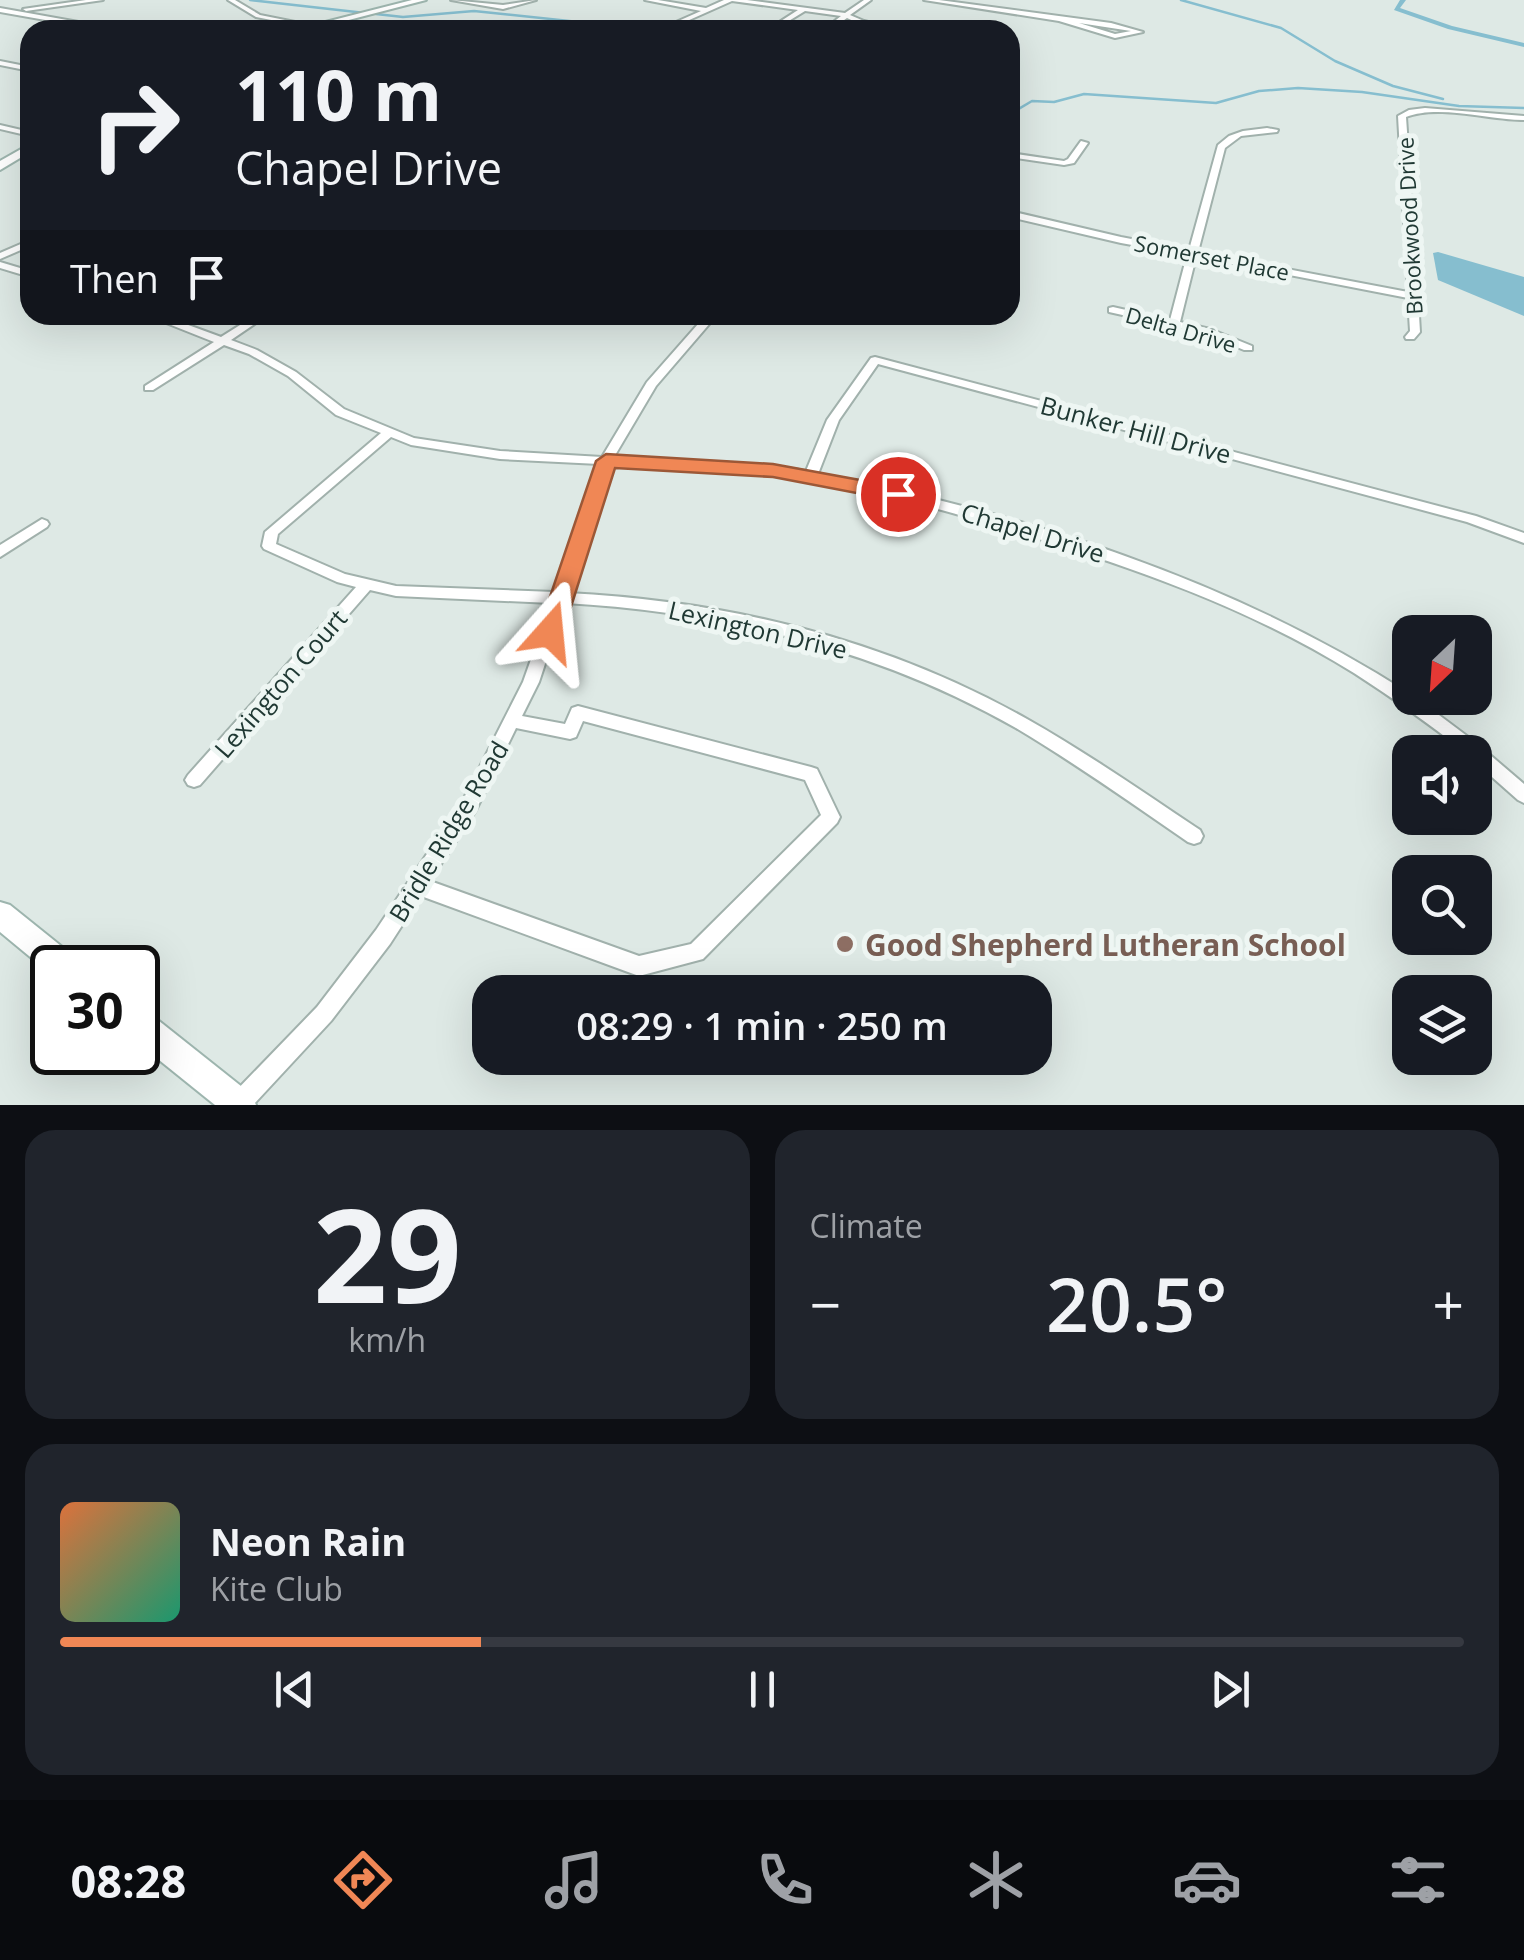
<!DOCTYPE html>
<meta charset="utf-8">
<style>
:root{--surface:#171b24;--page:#20242c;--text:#f1f3f6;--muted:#9ea1a6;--line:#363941;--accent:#f08755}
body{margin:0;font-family:"Open Sans",sans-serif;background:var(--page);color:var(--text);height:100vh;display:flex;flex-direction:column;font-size:38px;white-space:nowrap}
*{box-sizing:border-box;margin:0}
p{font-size:32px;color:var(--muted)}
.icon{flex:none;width:55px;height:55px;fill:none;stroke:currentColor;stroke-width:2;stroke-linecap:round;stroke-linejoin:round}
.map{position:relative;height:1105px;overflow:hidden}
.sheet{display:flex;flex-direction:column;gap:25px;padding:25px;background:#0d0f14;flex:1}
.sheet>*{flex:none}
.hud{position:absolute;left:20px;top:20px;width:1000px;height:305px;border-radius:30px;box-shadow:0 10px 40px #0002;background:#171b24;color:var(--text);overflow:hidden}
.needle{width:65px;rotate:205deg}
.fabs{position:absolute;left:1392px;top:615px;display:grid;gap:20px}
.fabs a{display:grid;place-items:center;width:100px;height:100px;border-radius:20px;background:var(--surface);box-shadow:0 10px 40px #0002;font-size:50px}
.speed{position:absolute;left:30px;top:945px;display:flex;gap:20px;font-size:50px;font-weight:700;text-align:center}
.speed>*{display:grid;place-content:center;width:130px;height:130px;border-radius:50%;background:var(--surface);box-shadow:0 10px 40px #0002;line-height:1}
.speed .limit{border:5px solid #111;border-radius:15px;background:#fff;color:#111}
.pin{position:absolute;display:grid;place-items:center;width:85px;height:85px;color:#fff;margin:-42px;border:5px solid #fff;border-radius:50%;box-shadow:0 2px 10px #0007}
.me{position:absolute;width:110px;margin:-55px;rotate:18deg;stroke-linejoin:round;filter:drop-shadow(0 0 8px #0008)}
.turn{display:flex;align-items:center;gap:35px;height:210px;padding:0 50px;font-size:45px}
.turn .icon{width:130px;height:130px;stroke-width:2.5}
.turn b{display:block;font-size:70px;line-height:85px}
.then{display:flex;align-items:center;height:95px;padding:0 50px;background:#0003;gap:20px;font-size:38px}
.big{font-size:75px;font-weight:600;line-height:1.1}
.sheet .widget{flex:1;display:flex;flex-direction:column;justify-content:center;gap:15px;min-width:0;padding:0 35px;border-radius:30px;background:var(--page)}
.sheet .dial{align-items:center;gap:0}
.dial b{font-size:130px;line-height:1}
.song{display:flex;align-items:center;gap:30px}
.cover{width:120px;height:120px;border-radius:15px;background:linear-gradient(135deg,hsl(20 70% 55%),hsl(160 70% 35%))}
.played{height:10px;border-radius:5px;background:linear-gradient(90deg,var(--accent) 30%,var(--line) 30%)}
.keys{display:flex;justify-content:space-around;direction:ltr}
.heat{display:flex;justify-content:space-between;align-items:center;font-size:55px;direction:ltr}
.sheet .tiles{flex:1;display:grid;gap:25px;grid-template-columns:1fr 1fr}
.widget:last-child{grid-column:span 2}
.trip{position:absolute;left:472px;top:975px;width:580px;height:100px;border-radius:30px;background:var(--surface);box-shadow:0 10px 40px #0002;font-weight:600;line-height:100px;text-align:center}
.menu{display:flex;height:160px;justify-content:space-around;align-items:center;background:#090b0e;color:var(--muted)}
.menu .icon{width:70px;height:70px}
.menu .current{color:var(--accent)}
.menu b{font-size:45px;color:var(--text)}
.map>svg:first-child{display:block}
</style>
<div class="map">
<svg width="1524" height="1105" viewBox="0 0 1524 1105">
<rect width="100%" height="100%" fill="#dee9e5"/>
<!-- water -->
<path fill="#86becf" d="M1438,252L1524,277V316L1438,280L1433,253Z"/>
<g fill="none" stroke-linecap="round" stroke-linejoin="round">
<!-- stream -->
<g stroke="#86becf" stroke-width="2.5">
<path d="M250,0L365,13"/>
<path d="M1181,0L1281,28L1335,61L1393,86L1443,99"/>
<path d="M376,14L403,17L474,11L588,23L587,30"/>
<path d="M1010,114L1032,101L1054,102L1084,94L1216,103L1259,91L1298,88L1362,92L1459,106L1524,108"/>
</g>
<!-- canal -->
<path fill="#86becf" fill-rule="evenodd" d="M1400,0H1406L1400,8L1452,26L1524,43V47L1448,29L1394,10Z"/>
<!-- street casing -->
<g stroke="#a1b1ac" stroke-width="4">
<g id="street">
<path d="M86,0H103L26,11L23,9Z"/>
<path d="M228,0H235L260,15L315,26L312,28L256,17Z"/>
<path d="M451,0L503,5L536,0L503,9Z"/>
<path d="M645,0H658L706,8L724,0H747L845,13L864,0H871L850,15L864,21L902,30L862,25L847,18L830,30H823L841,16L805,11L774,30H767L798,10L732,1L669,29L667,26L701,11Z"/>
<path d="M924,0H939L1111,23L1143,32L1115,38L1059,21ZM1079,23L1131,31L1115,34Z"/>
<path d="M0,8L112,28L115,30H102L0,12Z"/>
<path d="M0,61L30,67V71L0,65Z"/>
<path d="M1425,108L1524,116V120C1489,120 1438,104 1406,117L1418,294L1420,296L1418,298L1420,332L1414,339H1406L1405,337L1410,331L1408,298L1196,257L1180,322L1210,329L1252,346V350H1244L1203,333L1109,312V308L1113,307L1170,320L1187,255L1121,243L1010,217V211L1121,237L1189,250L1218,145L1229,136L1243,131L1267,128L1278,130L1277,132L1241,136L1225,148L1198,252L1408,292L1398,116L1409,110Z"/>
<path d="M0,125L30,132V136L0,129Z"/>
<path d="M1081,141L1088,143L1074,163L1064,165L1010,157V153L1064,161L1068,159Z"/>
<path d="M30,240V246L0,259V253Z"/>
<path d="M0,262L30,271V277L0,268Z"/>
<path d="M146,315H161L221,337L256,315H268L231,340L257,350L296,372L344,409L414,438L500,451L602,457L647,382L706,315H717L656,386L614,457L773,466L806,471L827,420L871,358L875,357L1476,516L1524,533V543L1467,522L878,364L839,420L818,474C1022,512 1235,581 1410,694V698L1419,700L1475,742L1524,784V803L1518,800L1475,762V752H1465C1429,724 1393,698 1354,673C1250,608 1130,566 1013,531C936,507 857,486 777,475C725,467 664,468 611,465L568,593C729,601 887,640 1027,719C1087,753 1143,792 1200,830L1203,836L1200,842L1194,844L1188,842C1131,803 1075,763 1016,728C877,649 724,612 565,603L539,682L522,716L565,724L572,708L578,706L811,767L817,769L837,811L840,817L837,823L703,959L639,976L421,896L390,944L331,1021L253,1105H227L230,1097L317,1007L376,930L463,800L523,682L551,603L396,596L370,590L200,785L194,787L188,785L185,780L188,775L356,587L337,582L264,549L262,546L265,532L381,433L336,415L288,376L249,354L224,345L153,390H145V386L214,342ZM391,437L411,445L500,459L599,464L554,592L396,586L345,574L276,544L278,534ZM583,721L805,780L821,815L691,944L639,956L430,881L475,812L516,728L570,739L576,737Z"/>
<path d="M488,315H512L522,319L517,322L493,318Z"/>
<path d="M42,519L47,521L49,524L47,527L0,557V545Z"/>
</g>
</g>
<!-- secondary casing -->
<g stroke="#9db5ae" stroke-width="4">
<g id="secondary">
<path d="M412,0H426L310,30H294Z"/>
<path d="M30,144V152L0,170V161Z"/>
<path d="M0,902L10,905L76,958L80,968H52V975L0,932Z"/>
<path d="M138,1009L149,1013L251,1094L256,1105H215L138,1043Z"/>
</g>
</g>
<!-- street -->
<use href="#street" fill="#fff" fill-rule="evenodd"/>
<!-- secondary -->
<use href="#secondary" fill="#fff" fill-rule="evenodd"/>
</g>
<!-- route -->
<path fill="#f08755" stroke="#9c5837" stroke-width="2.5" d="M606,454L773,464L898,487L908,494L898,501L773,477L615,468L563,632L559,639H542L538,632L596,461Z"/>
<!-- markers -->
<circle fill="#8d6e63" stroke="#eef6f3" stroke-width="4" cx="845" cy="944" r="10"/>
<g text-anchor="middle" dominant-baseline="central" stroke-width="10" stroke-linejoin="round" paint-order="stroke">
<!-- far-street labels -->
<g font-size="22" fill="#203934" stroke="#eef6f3">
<text transform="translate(1409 226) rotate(-93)">Brookwood Drive</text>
<text transform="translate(1212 257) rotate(11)">Somerset Place</text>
<text transform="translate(1181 329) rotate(16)">Delta Drive</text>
</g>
<!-- street labels -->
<g font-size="25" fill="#203934" stroke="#eef6f3">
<text transform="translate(1136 429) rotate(15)">Bunker Hill Drive</text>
<text transform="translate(1033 532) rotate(17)">Chapel Drive</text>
<text transform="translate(758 629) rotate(13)">Lexington Drive</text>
<text transform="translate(280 683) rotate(-49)">Lexington Court</text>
<text transform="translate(448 831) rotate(-59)">Bridle Ridge Road</text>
</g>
<!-- near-education labels -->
<g font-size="30" font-weight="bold" fill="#785e54" stroke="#eef6f3" text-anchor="start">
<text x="865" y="944">Good Shepherd Lutheran School</text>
</g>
</g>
</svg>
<div class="fabs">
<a><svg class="needle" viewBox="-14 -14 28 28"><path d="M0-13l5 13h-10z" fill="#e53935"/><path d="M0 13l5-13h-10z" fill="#9ea1a6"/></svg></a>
<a><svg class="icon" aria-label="sound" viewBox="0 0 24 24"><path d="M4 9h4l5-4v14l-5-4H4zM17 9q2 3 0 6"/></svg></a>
<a><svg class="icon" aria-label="search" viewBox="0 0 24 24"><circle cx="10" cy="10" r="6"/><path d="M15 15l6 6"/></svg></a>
<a><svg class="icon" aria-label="layers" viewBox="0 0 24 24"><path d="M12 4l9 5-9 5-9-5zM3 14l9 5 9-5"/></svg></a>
</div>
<div class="speed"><div class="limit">30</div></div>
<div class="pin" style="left:898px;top:494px;background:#d93025"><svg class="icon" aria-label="arrive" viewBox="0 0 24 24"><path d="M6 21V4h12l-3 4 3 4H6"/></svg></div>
<svg class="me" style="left:550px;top:632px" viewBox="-20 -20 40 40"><path d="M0-17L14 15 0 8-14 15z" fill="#f08755" stroke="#fff" stroke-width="4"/></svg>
<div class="trip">08:29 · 1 min · 250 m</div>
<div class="hud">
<div class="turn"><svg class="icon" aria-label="right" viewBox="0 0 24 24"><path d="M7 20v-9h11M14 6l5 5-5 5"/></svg><div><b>110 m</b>Chapel Drive</div></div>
<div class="then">Then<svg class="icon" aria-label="arrive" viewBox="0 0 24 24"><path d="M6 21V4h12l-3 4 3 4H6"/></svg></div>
</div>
</div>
<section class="sheet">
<div class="tiles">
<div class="widget dial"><b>29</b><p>km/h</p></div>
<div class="widget"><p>Climate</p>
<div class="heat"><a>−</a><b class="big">20.5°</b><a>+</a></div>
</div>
<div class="widget">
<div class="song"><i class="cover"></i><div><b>Neon Rain</b><p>Kite Club</p></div></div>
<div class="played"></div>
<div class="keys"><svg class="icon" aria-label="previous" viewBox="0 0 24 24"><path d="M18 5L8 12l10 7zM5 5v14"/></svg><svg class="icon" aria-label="pause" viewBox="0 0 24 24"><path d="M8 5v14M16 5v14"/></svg><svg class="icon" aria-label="next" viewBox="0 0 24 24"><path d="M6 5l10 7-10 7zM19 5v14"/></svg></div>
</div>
</div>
</section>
<nav class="menu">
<b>08:28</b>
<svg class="icon current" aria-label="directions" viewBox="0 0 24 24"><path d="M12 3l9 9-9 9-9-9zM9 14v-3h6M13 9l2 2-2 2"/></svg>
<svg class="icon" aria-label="music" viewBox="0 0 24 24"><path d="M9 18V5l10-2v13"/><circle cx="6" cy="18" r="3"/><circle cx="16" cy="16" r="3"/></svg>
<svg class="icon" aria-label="phone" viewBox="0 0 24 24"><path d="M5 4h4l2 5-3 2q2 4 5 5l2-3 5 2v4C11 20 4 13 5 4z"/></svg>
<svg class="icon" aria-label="climate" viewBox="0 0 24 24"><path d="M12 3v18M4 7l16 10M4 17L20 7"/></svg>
<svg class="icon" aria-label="car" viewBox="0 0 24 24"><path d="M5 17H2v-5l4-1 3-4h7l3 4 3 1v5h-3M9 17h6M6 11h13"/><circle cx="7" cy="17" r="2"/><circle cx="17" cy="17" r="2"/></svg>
<svg class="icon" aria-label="filters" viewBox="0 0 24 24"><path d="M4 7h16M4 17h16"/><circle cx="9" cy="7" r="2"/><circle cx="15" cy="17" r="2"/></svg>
</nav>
